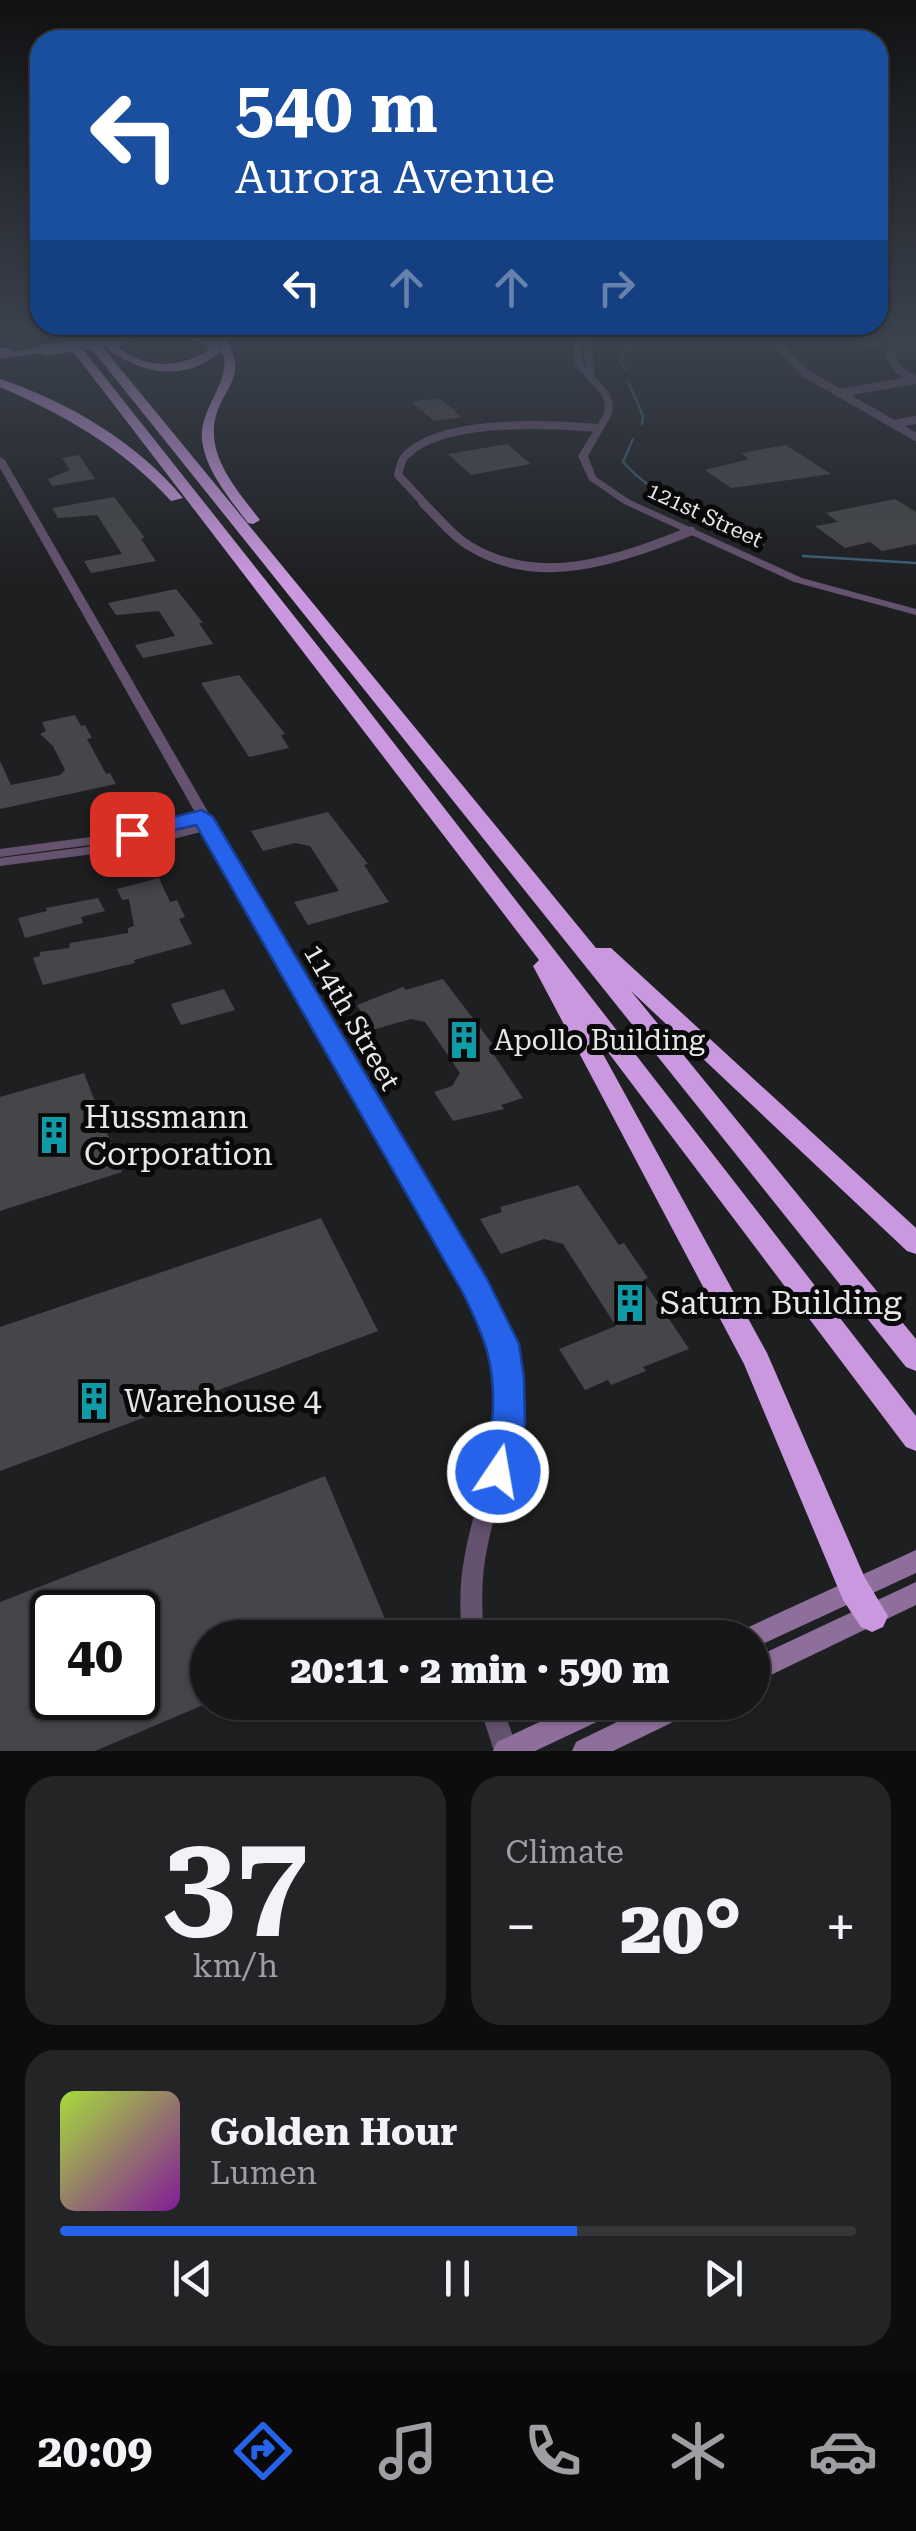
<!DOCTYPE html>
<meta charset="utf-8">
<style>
:root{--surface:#161719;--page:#232426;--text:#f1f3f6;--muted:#9e9fa2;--line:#353638;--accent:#2563eb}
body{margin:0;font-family:"Roboto Serif",serif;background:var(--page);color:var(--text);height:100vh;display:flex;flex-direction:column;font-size:38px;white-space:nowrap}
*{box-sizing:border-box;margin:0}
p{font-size:32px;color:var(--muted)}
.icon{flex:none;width:55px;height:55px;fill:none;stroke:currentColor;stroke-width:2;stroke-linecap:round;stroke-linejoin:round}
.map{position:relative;height:1751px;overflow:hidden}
.sheet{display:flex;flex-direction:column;gap:25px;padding:25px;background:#0c0d0e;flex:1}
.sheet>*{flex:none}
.top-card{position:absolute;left:30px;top:30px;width:858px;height:305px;border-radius:30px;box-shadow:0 2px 8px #0004,0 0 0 2px var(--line);background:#1a4fa0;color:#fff;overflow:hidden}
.speed{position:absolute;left:30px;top:1590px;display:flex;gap:20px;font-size:50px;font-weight:700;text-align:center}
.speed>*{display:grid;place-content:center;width:130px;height:130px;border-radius:50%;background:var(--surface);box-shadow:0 2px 8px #0004,0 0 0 2px var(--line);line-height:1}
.speed .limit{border:5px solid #111;border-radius:15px;background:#fff;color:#111}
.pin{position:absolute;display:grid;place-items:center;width:85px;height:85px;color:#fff;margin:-42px;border-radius:20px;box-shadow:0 5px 15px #0006}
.me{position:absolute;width:110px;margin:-55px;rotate:12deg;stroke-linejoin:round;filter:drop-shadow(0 0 8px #0008)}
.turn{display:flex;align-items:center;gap:35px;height:210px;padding:0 40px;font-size:45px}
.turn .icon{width:130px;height:130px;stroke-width:2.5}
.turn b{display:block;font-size:70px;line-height:85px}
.lanes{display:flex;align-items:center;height:95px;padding:0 40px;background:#0003;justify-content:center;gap:50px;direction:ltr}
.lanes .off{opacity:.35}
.big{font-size:75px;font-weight:800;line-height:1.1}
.sheet .tile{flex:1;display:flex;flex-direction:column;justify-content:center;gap:15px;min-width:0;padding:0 35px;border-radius:30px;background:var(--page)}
.sheet .dial{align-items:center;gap:0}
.dial b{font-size:130px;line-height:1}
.song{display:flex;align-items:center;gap:30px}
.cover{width:120px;height:120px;border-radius:15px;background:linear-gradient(135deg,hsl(80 70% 55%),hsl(290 70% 35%))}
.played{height:10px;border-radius:5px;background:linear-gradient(90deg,var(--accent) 65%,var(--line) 65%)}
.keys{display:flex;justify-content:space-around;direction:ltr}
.heat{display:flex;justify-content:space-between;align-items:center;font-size:55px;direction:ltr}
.sheet .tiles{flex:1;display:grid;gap:25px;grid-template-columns:1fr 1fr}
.tile:last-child{grid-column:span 2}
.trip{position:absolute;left:190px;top:1620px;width:580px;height:100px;border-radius:50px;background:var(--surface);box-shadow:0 2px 8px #0004,0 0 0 2px var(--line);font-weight:800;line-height:100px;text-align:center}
.tabs{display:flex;height:160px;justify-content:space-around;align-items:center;background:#09090a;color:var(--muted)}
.tabs .icon{width:70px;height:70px}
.tabs .on{color:var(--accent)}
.tabs b{font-size:45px;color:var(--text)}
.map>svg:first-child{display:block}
</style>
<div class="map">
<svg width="916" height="1751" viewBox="0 0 916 1751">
<rect width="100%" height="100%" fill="#1e1f21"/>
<!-- green -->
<g fill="#3a4535">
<path d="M646,333H731L709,343L724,350L719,353C686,351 667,323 632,353L621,352L624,345Z"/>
<path d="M810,333H854L895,343L916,333V359H891L890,350L828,343Z"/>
</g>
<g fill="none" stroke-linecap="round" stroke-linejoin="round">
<!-- stream -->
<g stroke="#3c5e72" stroke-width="2.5">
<path d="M835,333L874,345"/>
<path d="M625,369L621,361L624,350L642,341L684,333"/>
<path d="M629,383L643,416L642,424"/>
<path d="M633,439L623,462C662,504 711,524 763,545"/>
<path d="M803,556L916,563"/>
</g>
</g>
<!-- building -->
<g fill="#454649" fill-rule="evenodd">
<path d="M439,398L442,400L462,417L434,421L412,402Z"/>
<path d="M507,444L531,464L471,475L448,454Z"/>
<path d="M786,445L831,474L731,488L705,470L749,459L741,453Z"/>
<path d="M79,455L95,479L52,486L48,479L70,470L62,458Z"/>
<path d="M114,497L145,538L141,539L156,561L91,573L84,561L122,554L97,515L58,518L52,508Z"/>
<path d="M895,499L916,512V544L882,551L870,542L845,548L815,526L838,522L826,513Z"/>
<path d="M176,589L203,623H199L213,644L143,658L135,645L175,636L159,611L116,615L108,603Z"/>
<path d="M239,675L285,734L281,735L289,748L249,757L201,683Z"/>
<path d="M75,715L81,726L85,725L92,738L87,739L106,774L110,773L116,784L0,809V761L11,785L60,775L65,770L53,746L40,734L46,731L42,722Z"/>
<path d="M328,812L368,864L364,865L389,902L308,925L294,902L339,891L310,846L295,843L263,851L251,831Z"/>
<path d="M159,878L170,902L177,900L185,917L179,919L192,944L134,960L135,963L43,985L33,958L40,956V952L69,948L70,943L128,933V928L134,926L129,899L122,900L117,889Z"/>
<path d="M98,898L105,911L81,917L83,923L25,938L18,918L47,911L46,908Z"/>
<path d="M443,979L497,1050L492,1052L523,1098L501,1105L504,1109L453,1121L434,1092L452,1086L460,1073L425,1022L411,1019L372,1030L357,1005L403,987L406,990Z"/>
<path d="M224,989L235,1010L181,1025L171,1004Z"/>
<path d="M84,1073L122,1172L0,1211V1097Z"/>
<path d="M578,1185L619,1245L624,1243L648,1278L643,1280L689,1349L643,1367L646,1371L611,1385L608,1380L585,1390L559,1349L616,1326L563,1244L544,1239L501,1254L480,1219L502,1212L500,1207Z"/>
<path d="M321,1218L378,1331L0,1471V1327Z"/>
<path d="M325,1476L388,1626L360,1638H208V1703L95,1751H0V1602ZM52,1612H138V1698H52Z"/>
</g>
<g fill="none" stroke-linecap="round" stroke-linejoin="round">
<!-- minor-far1 -->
<g stroke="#65526e" stroke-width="8">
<path d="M910,333L894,345L890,357L899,370L915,380"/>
<path d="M777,343L805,373L916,437"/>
<path d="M839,393L916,380"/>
<path d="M894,424L916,420"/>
<path d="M426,505L398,475C400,467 401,459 407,454C445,418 549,424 598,428"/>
</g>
<!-- minor -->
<path stroke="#65526e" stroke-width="9" d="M423,503C438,517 451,535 468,545C539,590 620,559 691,531"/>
<!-- tertiary -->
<g fill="#65526e" fill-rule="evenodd">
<path d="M573,333H581L583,365L586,368L582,333H590L595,377L607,390L613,403L612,414L588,456L596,477L630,500L802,578L916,609V615L794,582L624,504L589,480L578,456L604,414L605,403L600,393L575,365Z"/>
<path d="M0,457L5,460L507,1330C514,1356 519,1380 518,1407C516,1459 493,1508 485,1560C481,1586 482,1611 484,1638H462C460,1611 459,1586 464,1560C472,1509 495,1460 498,1408C500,1381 495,1357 489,1331L205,831L133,849L0,866V858L133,841L201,824L200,821L98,844L0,857V849L98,836L196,814L0,468Z"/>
<path d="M478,1702H501L518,1751H494Z"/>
</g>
<!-- secondary -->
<g fill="#8e6f9b" fill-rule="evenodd">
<path d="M916,1550V1573L752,1649V1638H739L742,1630Z"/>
<path d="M916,1582V1605L752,1684V1659Z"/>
<path d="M582,1702H623L620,1711L535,1751H493L497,1742Z"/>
<path d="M658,1702H699L696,1711L613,1751H572L576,1742Z"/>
</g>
<!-- primary -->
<g fill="#ad84be" fill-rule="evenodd">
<path d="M151,333H178L123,342L118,339Z"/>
<path d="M45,347L49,348V352L0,359V353Z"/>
</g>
<!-- motorway -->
<g fill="#c998de" fill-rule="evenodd">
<path d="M59,333H70L355,693L916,1416V1451L906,1447L586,1023L767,1353L865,1578L888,1616L883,1627L872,1632L861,1627L843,1600L744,1364L533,966L539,960Z"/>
<path d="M79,333H91L94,337L95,334C107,334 113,343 122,350C148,370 183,367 209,350L207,345L191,339L158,338L154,337V333H192L216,341L211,333H221C258,382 211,389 214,436C216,468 242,496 260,520L253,524L248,523C230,499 205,470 202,439C199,404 241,374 217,342L221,351C181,387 131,371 96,339L596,948H611L916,1228V1254L907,1251L631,991L916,1339V1371L906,1367Z"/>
<path d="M0,348L11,349L13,351L0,354Z"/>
<path d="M0,379C67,401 138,443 183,498L171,501C123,448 65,415 0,387Z"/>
</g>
<!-- primary-bridge -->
<path stroke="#ad84be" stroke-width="11" d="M45,350L123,339"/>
</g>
<!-- sky -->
<linearGradient id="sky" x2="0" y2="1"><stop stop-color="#101112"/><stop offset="0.58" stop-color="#3b424e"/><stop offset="1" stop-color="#3b424e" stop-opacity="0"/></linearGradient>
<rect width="916" height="578" fill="url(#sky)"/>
<!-- route -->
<path fill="#2563eb" stroke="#184099" stroke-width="2.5" d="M202,810L213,817L487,1279L519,1344L524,1378L525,1424L510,1483L498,1487L486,1483C477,1463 490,1443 492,1422C497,1368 486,1340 463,1293L196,825L132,840L121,834L124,829Z"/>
<!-- icons -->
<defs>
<g id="building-bare" transform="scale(3)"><path d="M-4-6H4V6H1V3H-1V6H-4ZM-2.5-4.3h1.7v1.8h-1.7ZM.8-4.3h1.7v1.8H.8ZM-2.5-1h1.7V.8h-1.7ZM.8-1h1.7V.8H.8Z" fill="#0f9aa8" stroke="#09090a" stroke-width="2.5" paint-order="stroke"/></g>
</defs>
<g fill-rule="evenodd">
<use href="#building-bare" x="464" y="1040"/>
<use href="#building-bare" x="54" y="1135"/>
<use href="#building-bare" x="630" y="1303"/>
<use href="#building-bare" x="94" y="1401"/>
</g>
<g text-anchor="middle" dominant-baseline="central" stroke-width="10" stroke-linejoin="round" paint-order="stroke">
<!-- far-street labels -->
<g font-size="22" fill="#e6e7e8" stroke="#09090a">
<text transform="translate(705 515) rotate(25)">121st Street</text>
</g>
<!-- street labels -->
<g font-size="28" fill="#e6e7e8" stroke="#09090a">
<text transform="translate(352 1017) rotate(60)">114th Street</text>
</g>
<!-- poi labels -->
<g font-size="28" fill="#e6e7e8" stroke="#09090a" text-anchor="start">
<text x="494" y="1040">Apollo Building</text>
</g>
<!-- near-poi labels -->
<g font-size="32" fill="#e6e7e8" stroke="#09090a" text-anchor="start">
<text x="84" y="1117">Hussmann<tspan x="84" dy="37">Corporation</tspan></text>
<text x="660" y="1303">Saturn Building</text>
<text x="124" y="1401">Warehouse 4</text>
</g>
</g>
</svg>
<div class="speed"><div class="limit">40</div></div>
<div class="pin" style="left:132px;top:834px;background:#d93025"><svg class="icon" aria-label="arrive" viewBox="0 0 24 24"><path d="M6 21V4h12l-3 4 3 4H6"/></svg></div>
<svg class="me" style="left:498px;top:1472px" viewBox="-20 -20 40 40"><circle r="17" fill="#2563eb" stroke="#fff" stroke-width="3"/><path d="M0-11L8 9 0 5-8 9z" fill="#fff"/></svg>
<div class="trip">20:11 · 2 min · 590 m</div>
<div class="top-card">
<div class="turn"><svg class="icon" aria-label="left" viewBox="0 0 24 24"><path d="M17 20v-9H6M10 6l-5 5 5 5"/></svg><div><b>540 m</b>Aurora Avenue</div></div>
<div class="lanes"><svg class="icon" aria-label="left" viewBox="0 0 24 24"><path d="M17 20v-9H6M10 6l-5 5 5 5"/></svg><svg class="icon off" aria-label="ahead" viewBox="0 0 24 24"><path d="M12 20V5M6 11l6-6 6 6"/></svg><svg class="icon off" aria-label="ahead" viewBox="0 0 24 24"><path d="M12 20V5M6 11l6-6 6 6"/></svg><svg class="icon off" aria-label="right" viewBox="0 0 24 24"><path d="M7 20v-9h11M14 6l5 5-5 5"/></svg></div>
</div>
</div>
<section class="sheet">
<div class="tiles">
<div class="tile dial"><b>37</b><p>km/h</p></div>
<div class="tile"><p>Climate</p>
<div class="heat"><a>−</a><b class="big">20°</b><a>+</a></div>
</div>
<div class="tile">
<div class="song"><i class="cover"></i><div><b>Golden Hour</b><p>Lumen</p></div></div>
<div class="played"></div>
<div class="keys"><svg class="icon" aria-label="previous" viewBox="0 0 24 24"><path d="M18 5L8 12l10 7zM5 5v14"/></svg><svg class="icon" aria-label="pause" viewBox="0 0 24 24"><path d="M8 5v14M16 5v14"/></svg><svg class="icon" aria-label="next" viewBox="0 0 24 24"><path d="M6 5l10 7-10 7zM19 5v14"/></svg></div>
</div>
</div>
</section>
<nav class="tabs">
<b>20:09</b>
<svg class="icon on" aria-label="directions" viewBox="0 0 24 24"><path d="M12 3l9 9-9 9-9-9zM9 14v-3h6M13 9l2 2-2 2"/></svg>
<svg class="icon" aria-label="music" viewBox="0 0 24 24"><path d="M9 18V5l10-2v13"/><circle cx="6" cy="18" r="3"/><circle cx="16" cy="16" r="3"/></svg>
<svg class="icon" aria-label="phone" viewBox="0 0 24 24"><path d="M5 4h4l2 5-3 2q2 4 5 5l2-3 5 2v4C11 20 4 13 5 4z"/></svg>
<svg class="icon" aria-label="climate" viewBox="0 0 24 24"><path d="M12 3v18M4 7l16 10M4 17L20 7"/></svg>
<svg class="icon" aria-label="car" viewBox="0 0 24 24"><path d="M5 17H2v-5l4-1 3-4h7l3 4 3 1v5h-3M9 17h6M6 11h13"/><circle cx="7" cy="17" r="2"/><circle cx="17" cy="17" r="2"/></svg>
</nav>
